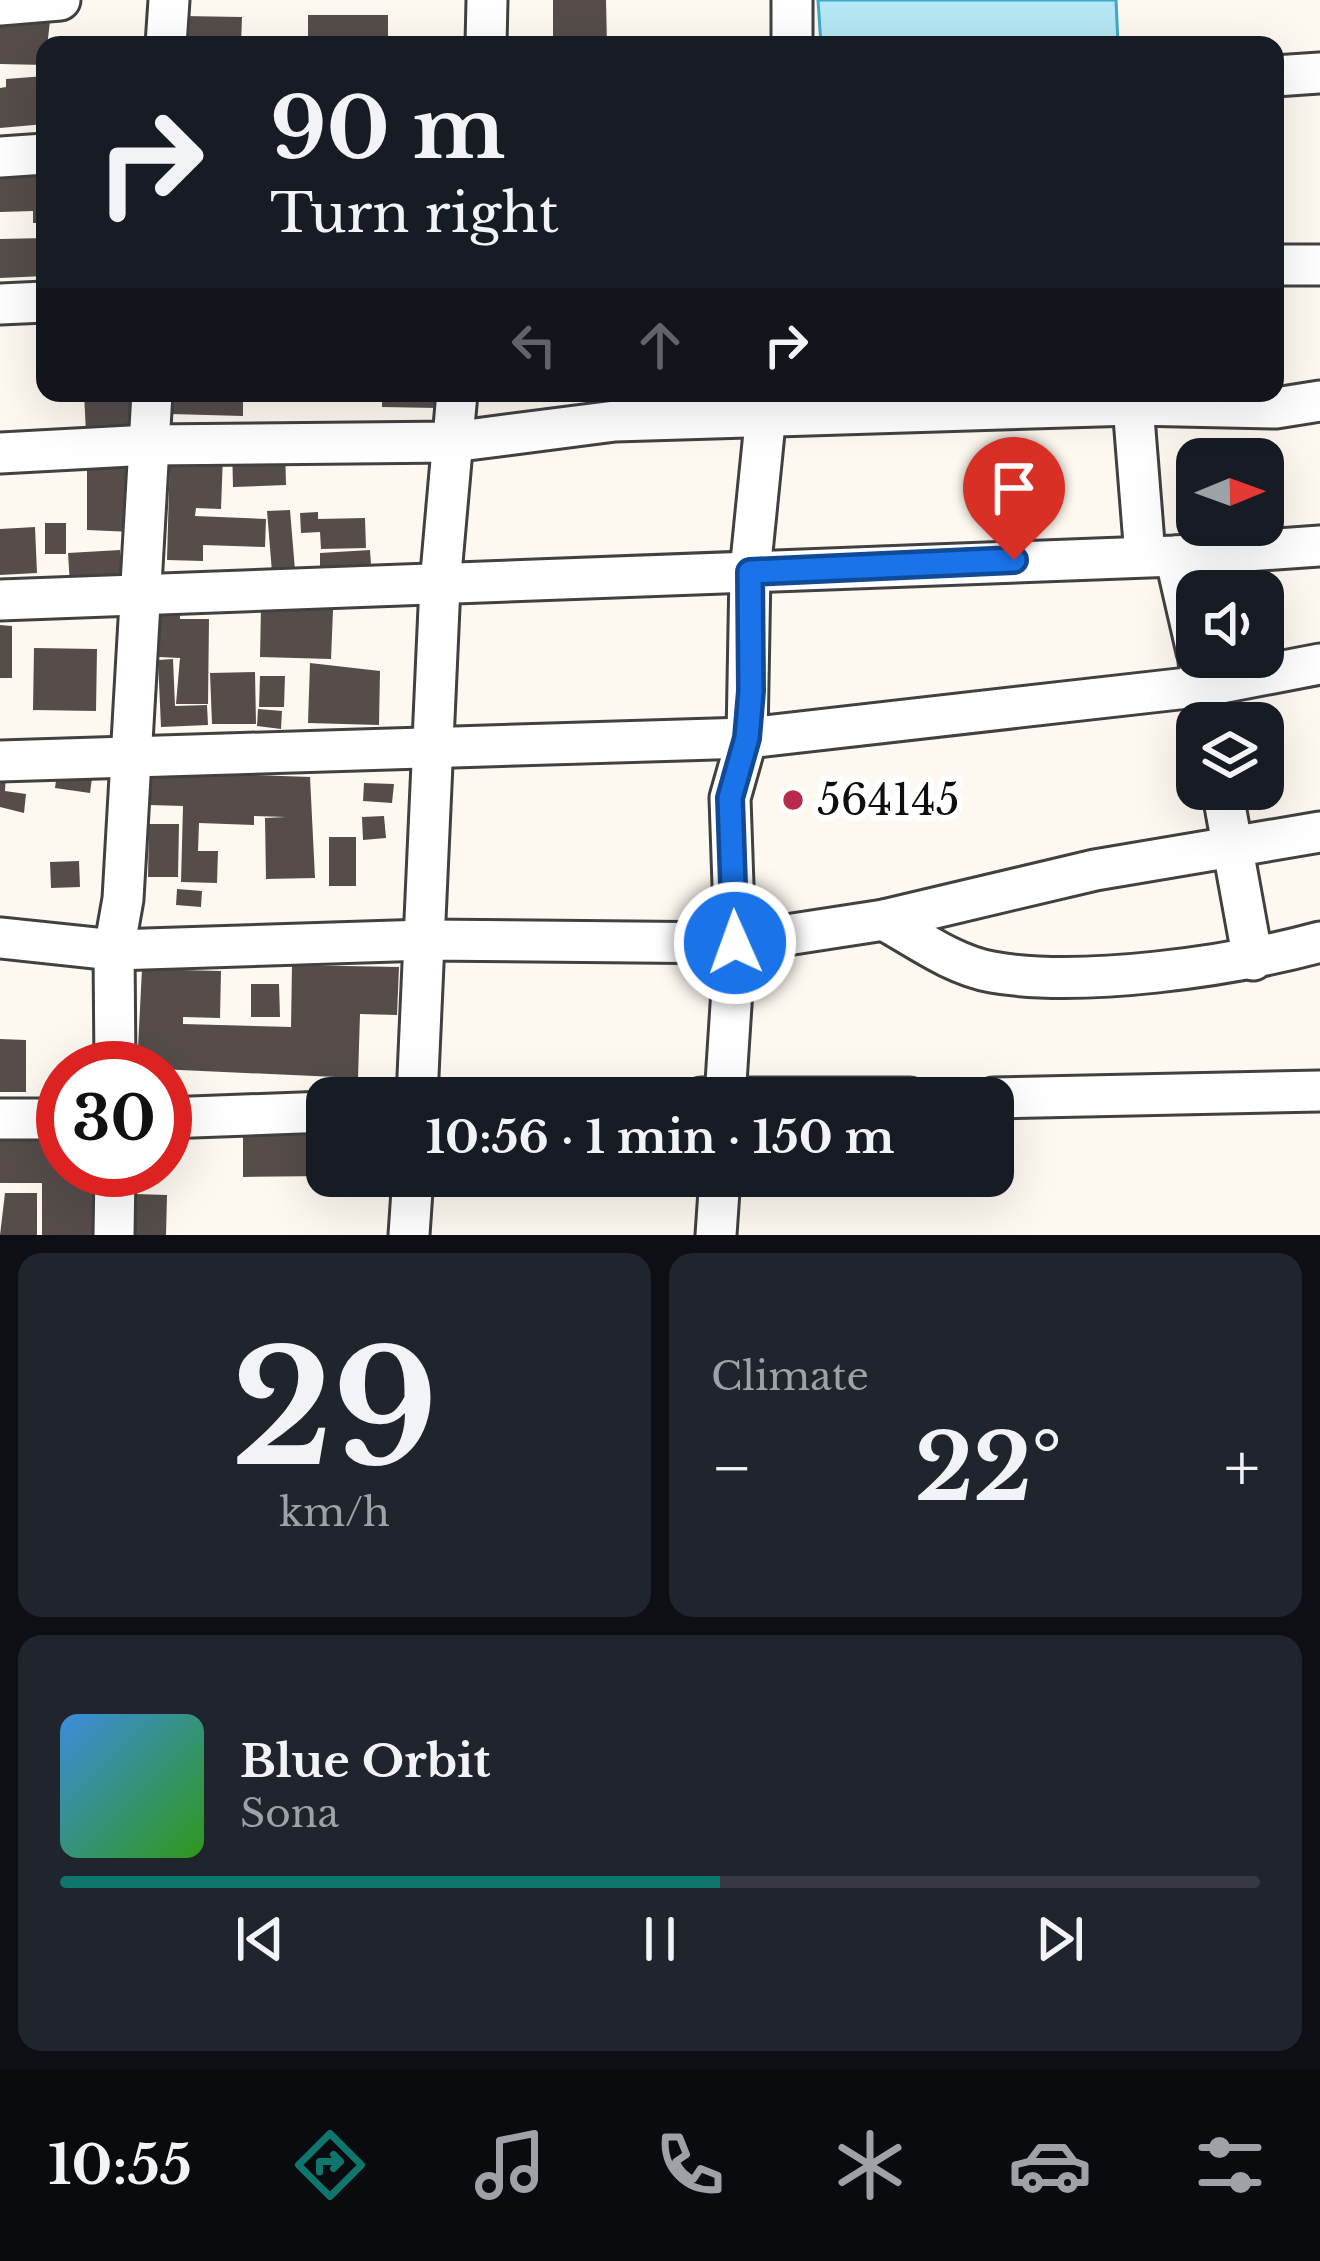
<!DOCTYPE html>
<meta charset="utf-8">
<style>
:root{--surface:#171b24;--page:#20242c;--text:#f1f3f6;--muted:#9ea1a6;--line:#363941;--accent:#0f766e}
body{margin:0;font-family:"Libre Baskerville",serif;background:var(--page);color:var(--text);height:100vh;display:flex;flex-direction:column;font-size:45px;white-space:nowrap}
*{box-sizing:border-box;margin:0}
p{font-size:39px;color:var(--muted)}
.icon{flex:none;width:66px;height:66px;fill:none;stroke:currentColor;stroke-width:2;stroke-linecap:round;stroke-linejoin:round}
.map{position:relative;height:1235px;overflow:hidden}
.panel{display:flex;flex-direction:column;gap:18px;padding:18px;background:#0d0f14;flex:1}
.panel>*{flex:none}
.guide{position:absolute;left:36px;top:36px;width:1248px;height:366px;border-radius:24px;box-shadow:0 12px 48px #0002;background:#171b24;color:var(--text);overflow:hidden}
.needle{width:78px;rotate:89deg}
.fabs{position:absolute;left:1176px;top:438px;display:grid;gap:24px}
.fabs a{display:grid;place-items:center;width:108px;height:108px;border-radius:24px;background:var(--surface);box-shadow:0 12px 48px #0002;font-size:60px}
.speed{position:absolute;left:36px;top:1041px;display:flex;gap:24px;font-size:60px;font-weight:700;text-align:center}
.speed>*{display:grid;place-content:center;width:156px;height:156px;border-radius:50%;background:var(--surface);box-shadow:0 12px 48px #0002;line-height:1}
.speed .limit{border:18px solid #d22;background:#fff;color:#111}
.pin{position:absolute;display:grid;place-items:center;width:102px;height:102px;color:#fff;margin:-123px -51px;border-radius:50% 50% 50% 0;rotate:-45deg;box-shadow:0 0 12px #0007}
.pin .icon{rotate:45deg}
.me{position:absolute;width:132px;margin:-66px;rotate:358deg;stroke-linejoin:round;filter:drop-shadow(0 0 9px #0008)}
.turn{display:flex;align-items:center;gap:42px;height:252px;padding:0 36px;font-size:54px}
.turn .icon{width:156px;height:156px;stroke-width:2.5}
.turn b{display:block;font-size:84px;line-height:102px}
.lanes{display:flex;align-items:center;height:114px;padding:0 36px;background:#0003;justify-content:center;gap:60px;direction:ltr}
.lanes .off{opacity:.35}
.big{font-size:90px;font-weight:800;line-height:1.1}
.panel .tile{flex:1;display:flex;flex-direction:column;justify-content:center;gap:18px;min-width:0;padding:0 42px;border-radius:24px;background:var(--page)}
.panel .dial{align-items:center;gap:0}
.dial b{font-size:156px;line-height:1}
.song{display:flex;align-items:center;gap:36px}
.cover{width:144px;height:144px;border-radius:18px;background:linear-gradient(135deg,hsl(210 70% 55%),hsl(110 70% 35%))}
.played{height:12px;border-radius:6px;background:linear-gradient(90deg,var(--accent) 55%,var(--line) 55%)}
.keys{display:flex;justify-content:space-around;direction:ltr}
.heat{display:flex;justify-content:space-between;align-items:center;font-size:66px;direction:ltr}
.panel .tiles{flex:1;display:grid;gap:18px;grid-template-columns:1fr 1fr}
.tile:last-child{grid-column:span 2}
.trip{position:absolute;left:306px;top:1077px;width:708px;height:120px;border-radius:24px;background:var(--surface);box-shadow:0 12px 48px #0002;font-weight:800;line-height:120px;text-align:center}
.tabs{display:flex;height:192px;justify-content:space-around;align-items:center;background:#090b0e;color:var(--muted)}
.tabs .icon{width:84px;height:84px}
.tabs .on{color:var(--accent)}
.tabs b{font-size:54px;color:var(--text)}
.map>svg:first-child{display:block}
</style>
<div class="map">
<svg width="1320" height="1235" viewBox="0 0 1320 1235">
<rect width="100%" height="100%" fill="#fef9f0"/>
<!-- water -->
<path fill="#b6e7f4" stroke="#3fa9c9" stroke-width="3" d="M818,0H1116L1118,45H821Z"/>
<!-- building -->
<g fill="#564d4b">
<path d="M553,0H606L607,45H553Z"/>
<rect x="308" y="15" width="80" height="30"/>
<path d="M183,16L242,17L241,45H182Z"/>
<path d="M50,21L45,65L0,64V22Z"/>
<path d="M45,76V124L0,128V88L6,87V79Z"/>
<path d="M45,171V223H33V211L0,212V173Z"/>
<path d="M45,238V276L0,278V239Z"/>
<path d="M84,393H135L137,431L86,433Z"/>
<path d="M172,393H243V416L171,414Z"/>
<path d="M382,393H438V408L382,407Z"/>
<path d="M285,444L286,485L233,487L232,445Z"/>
<path d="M170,453L223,455L221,509L196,508L195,516L266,519L265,547L203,545V561L167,560Z"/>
<path d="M135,458L132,532L87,530V463Z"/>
<path d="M290,510L295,570L272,572L267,511Z"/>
<path d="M318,512V519L365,518L366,548L321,549L320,532L301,533L300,513Z"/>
<rect x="45" y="523" width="21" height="31"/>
<path d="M35,527L37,573L0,575V529Z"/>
<path d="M120,550L122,582L70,585L68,553Z"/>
<path d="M370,550L371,565L320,568V553Z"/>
<path d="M160,601H180V619H209L208,704H176L180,658L159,657Z"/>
<path d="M261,608L333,610L331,659L260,657Z"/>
<path d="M0,625L12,626V678H0Z"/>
<path d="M34,648L97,649L96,711L33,710Z"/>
<path d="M173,659L175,706L207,705L208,725L161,727L158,660Z"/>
<path d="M310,663L380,671L379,725L308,723Z"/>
<path d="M255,672L256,724H212L210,673Z"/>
<path d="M260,676H285L284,707H259Z"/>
<path d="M258,709L282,711L281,729L257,726Z"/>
<path d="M58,766L93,771L90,793L55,788Z"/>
<path d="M150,771L310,777L315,878L266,879L265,818L286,817L254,816V825L199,823L198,851H218L217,883L181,882L183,806L149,805Z"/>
<path d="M0,772L6,773L5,791L26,794L24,813L0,807Z"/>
<path d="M364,783L394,784L392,803L363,801Z"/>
<path d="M384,816L386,838L363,840L362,817Z"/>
<path d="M149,824H179L178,877H148Z"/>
<rect x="329" y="837" width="27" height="49"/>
<path d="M79,861L80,887L51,888L50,862Z"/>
<path d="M177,889L202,891L201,907L176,905Z"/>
<path d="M292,965L399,967L397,1015L360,1014L358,1078L137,1068L142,969L221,971L220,1018L183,1017V1024L291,1027Z"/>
<path d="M251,984H279L280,1017H251Z"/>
<path d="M0,1039L26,1040V1092H0Z"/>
<path d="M243,1126H327V1176L243,1177Z"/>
<path d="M43,1127H63V1170H93V1235H42V1183H0V1129H41L43,1145Z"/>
<path d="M5,1193H37V1235H0Z"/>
<path d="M135,1194L167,1195L166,1235H134Z"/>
</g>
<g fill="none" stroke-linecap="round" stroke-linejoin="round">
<!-- minor casing -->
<g stroke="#414141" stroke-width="45">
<g id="minor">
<path d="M792,0V45"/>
<path d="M0,5L60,0"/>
<path d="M166,45L169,0"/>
<path d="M486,45L487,0"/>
<path d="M1275,76L1320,73"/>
<path d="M0,157L45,154"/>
<path d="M1275,265H1320"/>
<path d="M0,304L45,302"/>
<path d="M1133,405L1145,556"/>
<path d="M0,453L149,445L452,442L615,421L1133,405L1276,408L1320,401"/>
<path d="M1175,556L1197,652"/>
<path d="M0,600L1175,556L1320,546"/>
<path d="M1199,662L1211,723"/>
<path d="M0,761L747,738L1205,686L1320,664"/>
<path d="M1222,789L1253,960"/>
<path d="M884,920C918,939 953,965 992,972C1082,988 1232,966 1320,942"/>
<path d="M0,938L114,950L426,940L735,943L884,920L1095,870L1320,832"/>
<path d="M115,1068L114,950L123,899L152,393"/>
<path d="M417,1098L440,585L457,393"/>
<path d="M701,1098H910"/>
<path d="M725,1098L735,943L730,798L747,738L750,572L768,393"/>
<path d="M993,1098L1320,1091"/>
<path d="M165,1118L327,1112"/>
<path d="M0,1119H63"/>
<path d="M114,1235L115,1170"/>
<path d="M409,1235L413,1176"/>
<path d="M716,1235L720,1176"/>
</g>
</g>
<!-- minor -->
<use href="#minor" stroke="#fff" stroke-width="39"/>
</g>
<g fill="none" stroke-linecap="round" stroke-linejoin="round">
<!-- route casing -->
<g stroke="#114b97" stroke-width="30">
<path id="route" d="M735,943L730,798L747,738L751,691L750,572L1014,560"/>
</g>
<!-- route -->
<use href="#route" stroke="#1a73e8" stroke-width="21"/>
</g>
<!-- markers -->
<circle fill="#ba2a4a" stroke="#fff" stroke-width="4.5" cx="793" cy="800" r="12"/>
<g text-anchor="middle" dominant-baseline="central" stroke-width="12" stroke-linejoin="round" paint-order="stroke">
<!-- poi labels -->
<g font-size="42" fill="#0e0e0e" stroke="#fff" text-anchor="start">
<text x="817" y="800">564145</text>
</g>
</g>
</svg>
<div class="fabs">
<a><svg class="needle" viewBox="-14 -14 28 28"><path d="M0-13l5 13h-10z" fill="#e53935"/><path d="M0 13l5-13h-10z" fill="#9ea1a6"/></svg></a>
<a><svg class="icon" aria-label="sound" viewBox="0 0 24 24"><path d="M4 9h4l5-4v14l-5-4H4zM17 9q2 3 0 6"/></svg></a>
<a><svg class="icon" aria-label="layers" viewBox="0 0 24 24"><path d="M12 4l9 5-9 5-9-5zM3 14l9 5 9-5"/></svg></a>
</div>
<div class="speed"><div class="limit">30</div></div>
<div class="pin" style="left:1014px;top:560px;background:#d93025"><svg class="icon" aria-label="arrive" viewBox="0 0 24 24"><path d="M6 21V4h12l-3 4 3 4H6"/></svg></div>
<svg class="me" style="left:735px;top:943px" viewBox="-20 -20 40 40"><circle r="17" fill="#1a73e8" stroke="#fff" stroke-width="3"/><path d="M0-11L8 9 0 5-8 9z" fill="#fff"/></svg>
<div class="trip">10:56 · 1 min · 150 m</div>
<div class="guide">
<div class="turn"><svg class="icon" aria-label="right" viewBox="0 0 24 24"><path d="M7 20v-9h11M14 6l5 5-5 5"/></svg><div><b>90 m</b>Turn right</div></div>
<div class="lanes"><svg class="icon off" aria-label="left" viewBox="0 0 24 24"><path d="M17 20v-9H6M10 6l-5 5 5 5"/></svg><svg class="icon off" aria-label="ahead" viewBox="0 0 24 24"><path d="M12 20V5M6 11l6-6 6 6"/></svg><svg class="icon" aria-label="right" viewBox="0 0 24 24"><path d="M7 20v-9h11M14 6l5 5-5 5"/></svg></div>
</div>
</div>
<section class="panel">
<div class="tiles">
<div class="tile dial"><b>29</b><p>km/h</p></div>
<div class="tile"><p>Climate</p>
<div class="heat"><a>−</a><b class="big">22°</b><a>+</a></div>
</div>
<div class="tile">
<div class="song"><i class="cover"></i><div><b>Blue Orbit</b><p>Sona</p></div></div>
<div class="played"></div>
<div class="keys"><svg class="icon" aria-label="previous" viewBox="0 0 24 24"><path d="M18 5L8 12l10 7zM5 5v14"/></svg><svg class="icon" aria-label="pause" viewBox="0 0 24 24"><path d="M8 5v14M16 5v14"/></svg><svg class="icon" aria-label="next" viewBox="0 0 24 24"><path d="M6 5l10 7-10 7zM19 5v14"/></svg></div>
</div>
</div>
</section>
<nav class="tabs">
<b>10:55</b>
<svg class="icon on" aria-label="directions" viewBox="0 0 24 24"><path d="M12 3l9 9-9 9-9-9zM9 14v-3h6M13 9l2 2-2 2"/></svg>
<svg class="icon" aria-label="music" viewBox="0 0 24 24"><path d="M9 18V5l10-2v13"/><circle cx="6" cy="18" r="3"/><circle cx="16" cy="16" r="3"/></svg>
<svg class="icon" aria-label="phone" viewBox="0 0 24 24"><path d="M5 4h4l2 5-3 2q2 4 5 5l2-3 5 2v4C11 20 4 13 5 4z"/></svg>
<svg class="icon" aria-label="climate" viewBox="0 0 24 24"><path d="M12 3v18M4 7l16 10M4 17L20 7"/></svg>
<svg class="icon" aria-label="car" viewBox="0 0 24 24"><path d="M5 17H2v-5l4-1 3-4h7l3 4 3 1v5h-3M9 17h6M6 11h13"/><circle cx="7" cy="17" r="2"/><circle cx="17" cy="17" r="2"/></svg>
<svg class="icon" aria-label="filters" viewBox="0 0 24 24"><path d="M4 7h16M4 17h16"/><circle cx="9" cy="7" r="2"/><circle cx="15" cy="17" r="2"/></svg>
</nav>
